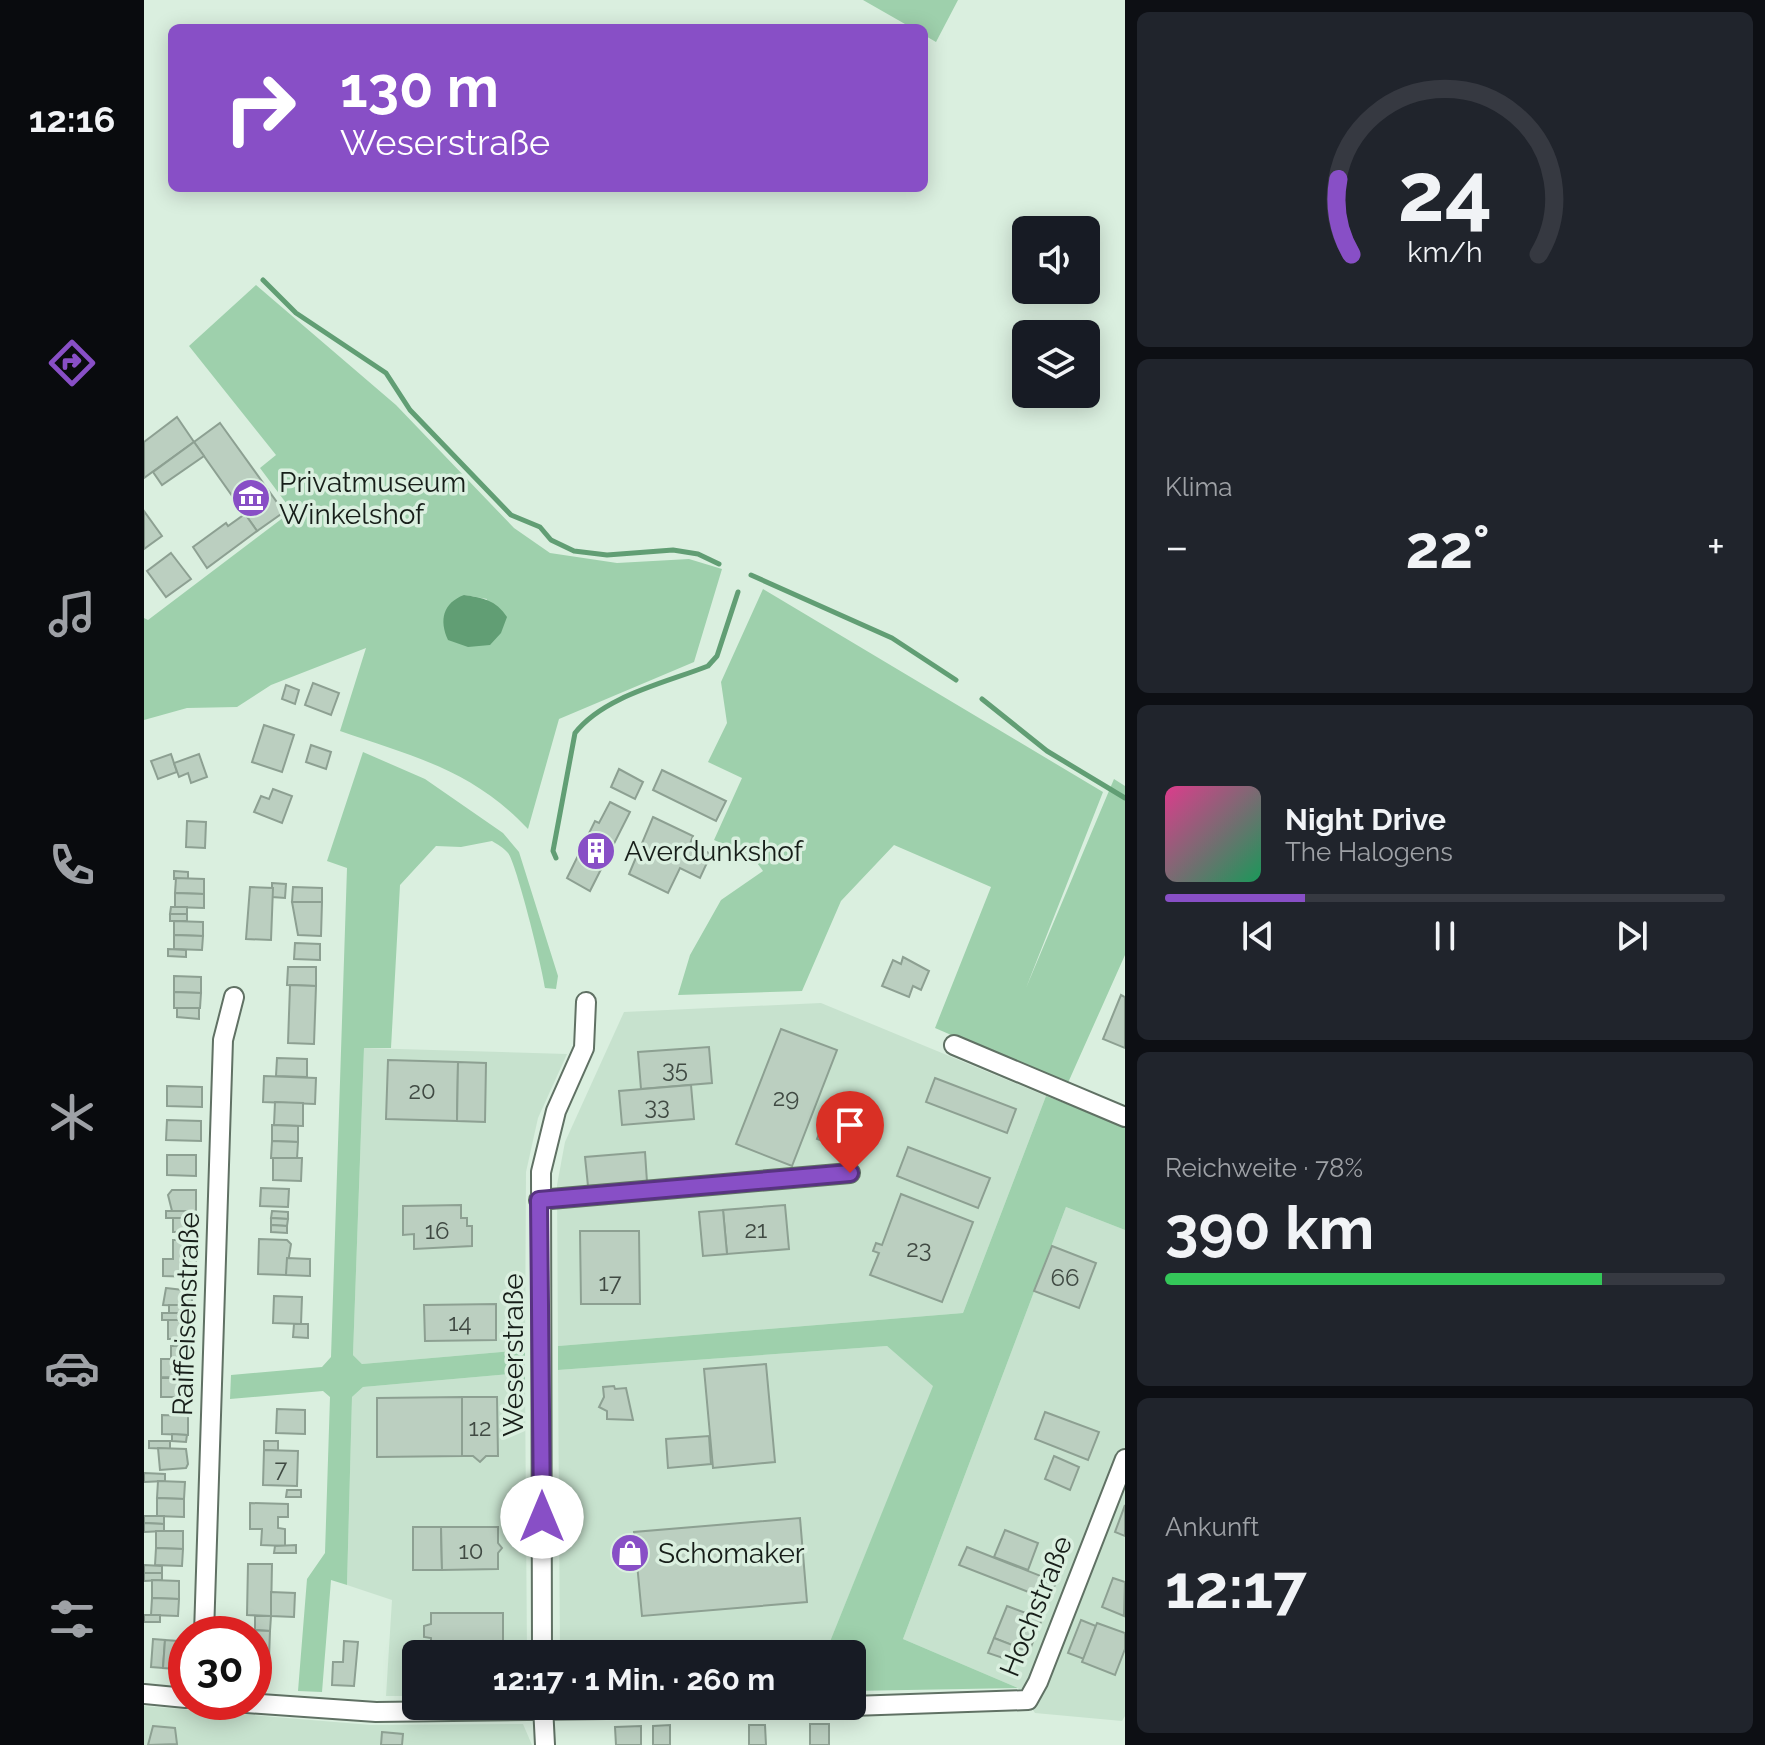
<!DOCTYPE html>
<html lang="de">
<meta charset="utf-8">
<style>
:root{--surface:#171b24;--page:#20242c;--text:#f1f3f6;--muted:#9ea1a6;--line:#363941;--accent:#884fc6}
body{margin:0;font-family:Raleway,sans-serif;background:var(--page);color:var(--text);height:100vh;display:flex;flex-direction:column;font-size:30px;white-space:nowrap}
*{box-sizing:border-box;margin:0}
p{font-size:26px;color:var(--muted)}
.icon{flex:none;width:44px;height:44px;fill:none;stroke:currentColor;stroke-width:2;stroke-linecap:round;stroke-linejoin:round}
.map{position:relative;flex:1;overflow:hidden}
.details{display:flex;flex-direction:column;gap:12px;padding:12px;background:#0d0f14;width:640px}
.details>*{flex:none}
.banner{position:absolute;left:24px;top:24px;width:760px;height:168px;border-radius:12px;box-shadow:0 4px 20px #0003;background:#884fc6;color:#fff;overflow:hidden}
.tools{position:absolute;left:868px;top:216px;display:grid;gap:16px}
.tools a{display:grid;place-items:center;width:88px;height:88px;border-radius:12px;background:var(--surface);box-shadow:0 4px 20px #0003;font-size:40px}
.speed{position:absolute;left:24px;top:1616px;display:flex;gap:16px;font-size:40px;font-weight:700;text-align:center}
.speed>*{display:grid;place-content:center;width:104px;height:104px;border-radius:50%;background:var(--surface);box-shadow:0 4px 20px #0003;line-height:1}
.speed .limit{border:12px solid #d22;background:#fff;color:#111}
.pin{position:absolute;display:grid;place-items:center;width:68px;height:68px;color:#fff;margin:-82px -34px;border-radius:50% 50% 50% 0;rotate:-45deg;box-shadow:0 0 8px #0007}
.pin .icon{rotate:45deg}
.me{position:absolute;width:88px;margin:-44px;rotate:0deg;stroke-linejoin:round;filter:drop-shadow(0 0 6px #0008)}
.turn{display:flex;align-items:center;gap:28px;height:168px;padding:0 40px;font-size:36px}
.turn .icon{width:104px;height:104px;stroke-width:2.5}
.turn b{display:block;font-size:56px;line-height:68px}
.big{font-size:60px;font-weight:700;line-height:1.1}
.details .card{flex:1;display:flex;flex-direction:column;justify-content:center;gap:12px;min-width:0;padding:0 28px;border-radius:12px;background:var(--page)}
.details .dial{align-items:center;gap:0}
.dial svg{height:208px;overflow:visible;fill:none;stroke:var(--line);stroke-width:7;stroke-linecap:round;text-anchor:middle}
.dial text{fill:var(--text);stroke:none}
.song{display:flex;align-items:center;gap:24px}
.cover{width:96px;height:96px;border-radius:12px;background:linear-gradient(135deg,hsl(330 70% 55%),hsl(150 70% 35%))}
.played{height:8px;border-radius:4px;background:linear-gradient(90deg,var(--accent) 25%,var(--line) 25%)}
.keys{display:flex;justify-content:space-around;direction:ltr}
.heat{display:flex;justify-content:space-between;align-items:center;font-size:44px;direction:ltr}
.charge{height:12px;border-radius:6px;background:linear-gradient(90deg,#34c759 78%,var(--line) 0)}
.trip{position:absolute;left:258px;top:1640px;width:464px;height:80px;border-radius:12px;background:var(--surface);box-shadow:0 4px 20px #0003;font-weight:700;line-height:80px;text-align:center}
main{display:flex;flex:1;min-height:0}
.menu{display:flex;flex-direction:column;width:144px;justify-content:space-around;align-items:center;background:#090b0e;color:var(--muted)}
.menu .icon{width:56px;height:56px}
.menu .selected{color:var(--accent)}
.menu b{font-size:36px;color:var(--text)}
.map>svg:first-child{display:block}
</style>
<main>
<nav class="menu">
<b>12:16</b>
<svg class="icon selected" aria-label="directions" viewBox="0 0 24 24"><path d="M12 3l9 9-9 9-9-9zM9 14v-3h6M13 9l2 2-2 2"/></svg>
<svg class="icon" aria-label="music" viewBox="0 0 24 24"><path d="M9 18V5l10-2v13"/><circle cx="6" cy="18" r="3"/><circle cx="16" cy="16" r="3"/></svg>
<svg class="icon" aria-label="phone" viewBox="0 0 24 24"><path d="M5 4h4l2 5-3 2q2 4 5 5l2-3 5 2v4C11 20 4 13 5 4z"/></svg>
<svg class="icon" aria-label="climate" viewBox="0 0 24 24"><path d="M12 3v18M4 7l16 10M4 17L20 7"/></svg>
<svg class="icon" aria-label="car" viewBox="0 0 24 24"><path d="M5 17H2v-5l4-1 3-4h7l3 4 3 1v5h-3M9 17h6M6 11h13"/><circle cx="7" cy="17" r="2"/><circle cx="17" cy="17" r="2"/></svg>
<svg class="icon" aria-label="filters" viewBox="0 0 24 24"><path d="M4 7h16M4 17h16"/><circle cx="9" cy="7" r="2"/><circle cx="15" cy="17" r="2"/></svg>
</nav>
<div class="map">
<svg width="981" height="1745" viewBox="0 0 981 1745">
<rect width="100%" height="100%" fill="#daefdf"/>
<!-- built -->
<g fill="#c7e2ce">
<path d="M677,1003L902,1096L819,1313L414,1346L413,1185L421,1142L480,1012Z"/>
<path d="M220,1048L423,1054L394,1118L382,1172L381,1350L218,1364L209,1355Z"/>
<path d="M922,1207L981,1230V1716L978,1721L891,1713L874,1688L759,1639Z"/>
<path d="M743,1346L790,1386L685,1644L522,1654H416L414,1370Z"/>
<path d="M366,1374L367,1382L381,1380L383,1654H272V1696H242L248,1600L203,1585L208,1397L219,1387Z"/>
<path d="M0,1706L227,1725L379,1724L388,1745H0Z"/>
</g>
<!-- green -->
<g fill="#9ed0ac" fill-rule="evenodd">
<path d="M719,0H814L792,42L780,35V28H768Z"/>
<path d="M112,285L252,405L370,528L406,553L473,563L545,559L578,569L550,662L415,719L384,829C329,770 268,756 196,731L222,648L127,685L93,707L43,708L0,720V618L4,620L148,511L116,468L132,455L45,346ZM320,595L343,599L313,642L304,639Z"/>
<path d="M619,589L959,792L882,988L970,779L981,786V955L923,1085L791,1028L847,887L750,845L697,901L658,991L534,995L546,955L577,900L619,871L608,856L570,840L598,778L564,762L583,723L577,682Z"/>
<path d="M219,752L281,779L359,833L375,852L414,976L412,989L401,988C399,970 372,862 364,853C360,848 353,844 348,841L317,847L292,846L256,885L247,1048H220L209,1355L218,1364L381,1350V1380L367,1382L366,1374L219,1387L208,1397L203,1585L187,1580L178,1692L154,1691L163,1579L181,1553L186,1397L179,1391L86,1399L87,1375L178,1367L187,1357L203,868L183,861Z"/>
<path d="M902,1096L981,1126V1230L922,1207L759,1639L874,1688L708,1691V1654H522L685,1644L789,1386L743,1346L414,1370V1346L819,1313Z"/>
</g>
<!-- water -->
<path fill="#619e74" d="M320,595C339,598 352,600 363,617L357,633L346,645L324,647L304,640C295,620 299,603 320,595Z"/>
<g fill="none" stroke-linecap="round" stroke-linejoin="round">
<!-- stream -->
<g stroke="#619e74" stroke-width="5">
<path d="M119,280L152,313L242,373L266,410L367,515L396,527L407,540L430,551L463,555L529,550L554,554L575,564"/>
<path d="M607,575L748,638L812,680"/>
<path d="M838,699L903,751L981,798"/>
<path d="M412,858L409,851L431,733C460,696 521,683 564,666L573,656L594,592"/>
</g>
</g>
<!-- building -->
<g fill="#bbcfc0" stroke="#8da092" stroke-width="2">
<path d="M33,417L50,442L0,478V442Z"/>
<path d="M76,423L140,512L113,531L50,442Z"/>
<path d="M50,442L60,456L18,485L9,472Z"/>
<path d="M0,511L18,536L0,549Z"/>
<path d="M101,514L113,531L63,568L49,547L82,523L84,526Z"/>
<path d="M27,553L47,579L22,597L3,571Z"/>
<path d="M169,683L195,693L187,715L161,705Z"/>
<path d="M142,685L155,690L151,704L138,699Z"/>
<path d="M120,725L150,735L138,772L108,762Z"/>
<path d="M167,745L187,752L182,769L162,762Z"/>
<path d="M27,754L33,772L14,779L7,761Z"/>
<path d="M55,754L63,777L47,783L44,773L35,777L30,763Z"/>
<path d="M475,769L499,782L491,799L467,787Z"/>
<path d="M518,770L582,801L572,821L509,790Z"/>
<path d="M129,789L148,796L138,823L110,812L117,796L125,799Z"/>
<path d="M466,802L486,812L446,891L423,878L451,821L455,823Z"/>
<path d="M509,817L549,836L546,844L567,854L556,878L536,868L524,893L485,874Z"/>
<path d="M43,821L62,822L61,848L42,847Z"/>
<path d="M30,871L44,872V879H30Z"/>
<path d="M32,878L60,879V894L31,893Z"/>
<path d="M128,883L142,884L141,898L128,897Z"/>
<path d="M106,887L129,888L127,940L102,939Z"/>
<path d="M149,887L178,888V902H148Z"/>
<path d="M31,893L60,894V908L31,907Z"/>
<path d="M148,902H178L177,936L154,935Z"/>
<path d="M27,907H43V914H26Z"/>
<rect x="26" y="914" width="17" height="7"/>
<path d="M30,921L59,922V936L30,935Z"/>
<path d="M30,935L59,936L58,950L30,949Z"/>
<path d="M151,943L176,944V960L150,959Z"/>
<path d="M24,949L42,950V957L24,956Z"/>
<path d="M759,957L785,971L777,990L769,986L765,997L738,986L749,960L757,964Z"/>
<path d="M144,967H172V986L143,985Z"/>
<path d="M30,976L57,977V993L30,992Z"/>
<path d="M146,985L172,986L170,1044L144,1043Z"/>
<path d="M30,992L57,993L56,1008H30Z"/>
<path d="M977,995L981,997V1048L959,1039Z"/>
<path d="M33,1008H55V1019L33,1017Z"/>
<path d="M637,1029L693,1050L648,1166L592,1144Z"/>
<path d="M565,1047L568,1083L497,1089L494,1052Z"/>
<path d="M133,1058L163,1059V1077L132,1076Z"/>
<path d="M244,1060L314,1062L313,1121L242,1119Z"/>
<path d="M314,1062L342,1063L341,1122L313,1121Z"/>
<path d="M120,1076L172,1078L171,1104L119,1102Z"/>
<path d="M791,1078L872,1109L863,1133L782,1102Z"/>
<path d="M547,1085L550,1119L478,1125L475,1091Z"/>
<path d="M23,1086L58,1087V1107L23,1106Z"/>
<path d="M131,1102L159,1103V1126L130,1125Z"/>
<path d="M686,1105L731,1122L718,1156L673,1139Z"/>
<path d="M23,1120L57,1121V1141L22,1140Z"/>
<path d="M128,1125L154,1126V1142L128,1141Z"/>
<path d="M128,1141L154,1142L153,1159L127,1158Z"/>
<path d="M764,1147L846,1178L834,1208L753,1176Z"/>
<path d="M501,1152L503,1182L444,1186L441,1157Z"/>
<path d="M23,1155H52V1176L23,1175Z"/>
<path d="M129,1158H158L157,1181L129,1180Z"/>
<path d="M117,1188L145,1189L144,1207L116,1206Z"/>
<path d="M28,1190H52V1211H28L24,1195Z"/>
<path d="M757,1194L829,1222L798,1302L726,1275L735,1253L729,1251L732,1243L738,1245Z"/>
<path d="M317,1205V1218H323V1226H328V1246L270,1249V1234L259,1235V1206Z"/>
<path d="M641,1205L645,1249L583,1254L579,1210Z"/>
<path d="M579,1210L583,1254L559,1256L555,1212Z"/>
<rect x="22" y="1211" width="19" height="7"/>
<path d="M128,1211L144,1212V1219L127,1218Z"/>
<rect x="29" y="1218" width="19" height="14"/>
<path d="M127,1218L144,1219L143,1226L127,1225Z"/>
<path d="M127,1225L143,1226V1233L127,1232Z"/>
<path d="M436,1231H495L496,1304H437Z"/>
<path d="M115,1239L143,1240L147,1244L142,1275L114,1274Z"/>
<path d="M29,1240H52V1277L19,1276V1259H29Z"/>
<path d="M908,1246L952,1263L935,1308L890,1291Z"/>
<path d="M143,1258L166,1259V1276L142,1275Z"/>
<path d="M22,1288L48,1291V1306L19,1305Z"/>
<path d="M130,1296L158,1297L157,1324L129,1323Z"/>
<path d="M352,1304V1340L281,1341L280,1305Z"/>
<rect x="25" y="1305" width="21" height="8"/>
<rect x="18" y="1313" width="16" height="7"/>
<rect x="24" y="1320" width="26" height="19"/>
<path d="M150,1324H164V1338L149,1337Z"/>
<path d="M27,1346H43L42,1359H27Z"/>
<path d="M17,1359H45L47,1378L17,1377Z"/>
<path d="M622,1364L631,1462L569,1468L560,1369Z"/>
<path d="M17,1378H45L47,1397H17Z"/>
<path d="M470,1386L471,1389L482,1388L489,1420L463,1419V1411L455,1407L460,1397L459,1387Z"/>
<path d="M318,1397H353L354,1456H342L336,1462L329,1456H318Z"/>
<path d="M318,1397V1456L233,1457V1398Z"/>
<path d="M29,1409H43V1416L29,1415Z"/>
<path d="M133,1409L161,1410V1434L132,1433Z"/>
<path d="M901,1412L955,1432L944,1460L891,1439Z"/>
<path d="M18,1415L44,1416V1435L18,1434Z"/>
<path d="M28,1434L43,1435L42,1442L28,1441Z"/>
<path d="M565,1436L567,1464L524,1468L522,1439Z"/>
<path d="M5,1441H26V1449L5,1448Z"/>
<path d="M120,1441H134V1451L120,1450Z"/>
<path d="M14,1448L42,1449L44,1464L42,1468L16,1470Z"/>
<path d="M120,1450L154,1451L153,1486L119,1485Z"/>
<path d="M910,1456L935,1467L926,1490L901,1479Z"/>
<path d="M0,1473L21,1474V1481L0,1482Z"/>
<path d="M14,1481L41,1482L40,1499L13,1498Z"/>
<path d="M143,1490H157V1497H142Z"/>
<path d="M13,1498L40,1499V1517L13,1516Z"/>
<path d="M106,1503L144,1504V1517H134V1528L141,1529V1546L117,1545L118,1529H106Z"/>
<path d="M981,1505V1536L971,1532Z"/>
<path d="M0,1516H20V1524L0,1523Z"/>
<path d="M656,1518L663,1602L498,1616L490,1532Z"/>
<path d="M0,1523L20,1524V1531L0,1532Z"/>
<path d="M269,1527H297L298,1570H269Z"/>
<path d="M297,1527H354V1543L358,1548L354,1553V1569L298,1570Z"/>
<path d="M861,1530L894,1543L884,1570L850,1557Z"/>
<path d="M12,1531H39V1549L12,1548Z"/>
<path d="M152,1545V1553H130L131,1546Z"/>
<path d="M823,1547L912,1582L905,1600L815,1565Z"/>
<path d="M12,1548L39,1549L38,1566L11,1565Z"/>
<path d="M104,1564H128L127,1616L103,1615Z"/>
<path d="M0,1565L18,1566V1573H0Z"/>
<path d="M0,1573H18V1580L0,1581Z"/>
<path d="M969,1578L981,1582L980,1616L958,1607Z"/>
<path d="M8,1580L35,1581V1599L8,1598Z"/>
<path d="M127,1592L151,1593L150,1617L127,1616Z"/>
<path d="M8,1598L35,1599L34,1616L7,1615Z"/>
<path d="M863,1606L898,1619L885,1652L850,1638Z"/>
<path d="M287,1613H359V1654H287V1638L280,1637V1626L287,1624Z"/>
<rect x="0" y="1615" width="16" height="7"/>
<path d="M111,1616H127L126,1631L111,1630Z"/>
<path d="M937,1620L952,1626L940,1659L924,1653Z"/>
<path d="M953,1623L981,1633V1649L971,1675L938,1662Z"/>
<path d="M102,1630L126,1631L125,1658L110,1657V1634H102Z"/>
<path d="M850,1638L871,1646L865,1660L844,1653Z"/>
<path d="M9,1639L21,1640L19,1668L7,1667Z"/>
<path d="M21,1640L34,1641L31,1669L19,1668Z"/>
<path d="M200,1641L214,1642L210,1686L188,1685L189,1662H199Z"/>
<rect x="666" y="1724" width="19" height="21"/>
<path d="M526,1725V1745H509V1726Z"/>
<path d="M605,1725H621L622,1745H605Z"/>
<path d="M9,1726L31,1728L33,1744L4,1745Z"/>
<path d="M497,1726V1745H472L471,1727Z"/>
<path d="M238,1732L259,1734L258,1745H237Z"/>
</g>
<g fill="none" stroke-linecap="round" stroke-linejoin="round">
<!-- street casing -->
<g stroke="#607164" stroke-width="22">
<g id="street">
<path d="M810,1045L981,1117"/>
<path d="M395,1200L706,1173"/>
<path d="M60,1634L79,1040L90,997"/>
<path d="M398,1654L397,1172L412,1111L440,1048L442,1002"/>
<path d="M0,1694L42,1698"/>
<path d="M89,1702L232,1712L687,1706"/>
<path d="M399,1706L401,1745"/>
<path d="M708,1706L884,1700L894,1682L981,1459"/>
</g>
</g>
<!-- street -->
<use href="#street" stroke="#fff" stroke-width="18"/>
</g>
<g fill="none" stroke-linecap="round" stroke-linejoin="round">
<!-- route casing -->
<g stroke="#583381" stroke-width="20">
<path id="route" d="M398,1517L395,1200L706,1173"/>
</g>
<!-- route -->
<use href="#route" stroke="#884fc6" stroke-width="14"/>
</g>
<!-- icons -->
<defs>
<g id="museum-disc" transform="scale(2)"><circle r="9.5" fill="#884fc6" stroke="#daefdf"/><path d="M0-6L6-3V-2H-6V-3ZM-5-1h2V3h-2ZM-1-1h2V3h-2ZM3-1h2V3H3ZM-6 4H6V6H-6Z" fill="#fff"/></g>
<g id="building-disc" transform="scale(2)"><circle r="9.5" fill="#884fc6" stroke="#daefdf"/><path d="M-4-6H4V6H1V3H-1V6H-4ZM-2.5-4.3h1.7v1.8h-1.7ZM.8-4.3h1.7v1.8H.8ZM-2.5-1h1.7V.8h-1.7ZM.8-1h1.7V.8H.8Z" fill="#fff"/></g>
<g id="shop-disc" transform="scale(2)"><circle r="9.5" fill="#884fc6" stroke="#daefdf"/><path d="M-5-2.5h2.3a2.7 3.5 0 0 1 5.4 0H5L5.5 6h-11ZM-1.5-2.5h3a1.5 2.3 0 0 0-3 0Z" fill="#fff"/></g>
</defs>
<g fill-rule="evenodd">
<use href="#museum-disc" x="107" y="498"/>
<use href="#building-disc" x="452" y="851"/>
<use href="#shop-disc" x="486" y="1553"/>
</g>
<g text-anchor="middle" dominant-baseline="central" stroke-width="7" stroke-linejoin="round" paint-order="stroke">
<!-- number labels -->
<g font-size="24" fill="#404a43">
<text x="531" y="1068">35</text>
<text x="278" y="1090">20</text>
<text x="642" y="1097">29</text>
<text x="513" y="1105">33</text>
<text x="612" y="1229">21</text>
<text x="293" y="1230">16</text>
<text x="775" y="1248">23</text>
<text x="921" y="1277">66</text>
<text x="466" y="1282">17</text>
<text x="316" y="1322">14</text>
<text x="336" y="1427">12</text>
<text x="137" y="1468">7</text>
<text x="327" y="1550">10</text>
</g>
<!-- poi labels -->
<g font-size="28" fill="#171e19" stroke="#daefdf" text-anchor="start">
<text x="135" y="482">Privatmuseum<tspan x="135" dy="32">Winkelshof</tspan></text>
<text x="480" y="851">Averdunkshof</text>
<text x="514" y="1553">Schomaker</text>
</g>
<!-- street labels -->
<g font-size="28" fill="#171e19" stroke="#daefdf">
<text transform="translate(42 1314) rotate(-88)">Raiffeisenstraße</text>
<text transform="translate(369 1355) rotate(-90)">Weserstraße</text>
<text transform="translate(892 1606) rotate(-68)">Hochstraße</text>
</g>
</g>
</svg>
<div class="tools">
<a><svg class="icon" aria-label="sound" viewBox="0 0 24 24"><path d="M4 9h4l5-4v14l-5-4H4zM17 9q2 3 0 6"/></svg></a>
<a><svg class="icon" aria-label="layers" viewBox="0 0 24 24"><path d="M12 4l9 5-9 5-9-5zM3 14l9 5 9-5"/></svg></a>
</div>
<div class="speed"><div class="limit">30</div></div>
<div class="pin" style="left:706px;top:1173px;background:#d93025"><svg class="icon" aria-label="arrive" viewBox="0 0 24 24"><path d="M6 21V4h12l-3 4 3 4H6"/></svg></div>
<svg class="me" style="left:398px;top:1517px" viewBox="-20 -20 40 40"><circle r="19" fill="#fff"/><path d="M0-13L10 11 0 6-10 11z" fill="#884fc6"/></svg>
<div class="trip">12:17 · 1 Min. · 260 m</div>
<div class="banner">
<div class="turn"><svg class="icon" aria-label="right" viewBox="0 0 24 24"><path d="M7 20v-9h11M14 6l5 5-5 5"/></svg><div><b>130 m</b>Weserstraße</div></div>
</div>
</div>
<section class="details">
<div class="card dial"><svg viewBox="0 0 100 80">
<path d="M14 69A42 42 0 1 1 86 69"/>
<path d="M14 69A42 42 0 0 1 9 40" stroke="#884fc6"/>
<text x="50" y="56" font-size="32" font-weight="700">24</text>
<text x="50" y="72" font-size="11">km/h</text>
</svg></div>
<div class="card"><p>Klima</p>
<div class="heat"><a>−</a><b class="big">22°</b><a>+</a></div>
</div>
<div class="card">
<div class="song"><i class="cover"></i><div><b>Night Drive</b><p>The Halogens</p></div></div>
<div class="played"></div>
<div class="keys"><svg class="icon" aria-label="previous" viewBox="0 0 24 24"><path d="M18 5L8 12l10 7zM5 5v14"/></svg><svg class="icon" aria-label="pause" viewBox="0 0 24 24"><path d="M8 5v14M16 5v14"/></svg><svg class="icon" aria-label="next" viewBox="0 0 24 24"><path d="M6 5l10 7-10 7zM19 5v14"/></svg></div>
</div>
<div class="card"><p>Reichweite · 78%</p><b class="big">390 km</b><div class="charge"></div></div>
<div class="card"><p>Ankunft</p><b class="big">12:17</b></div>
</section>
</main>
